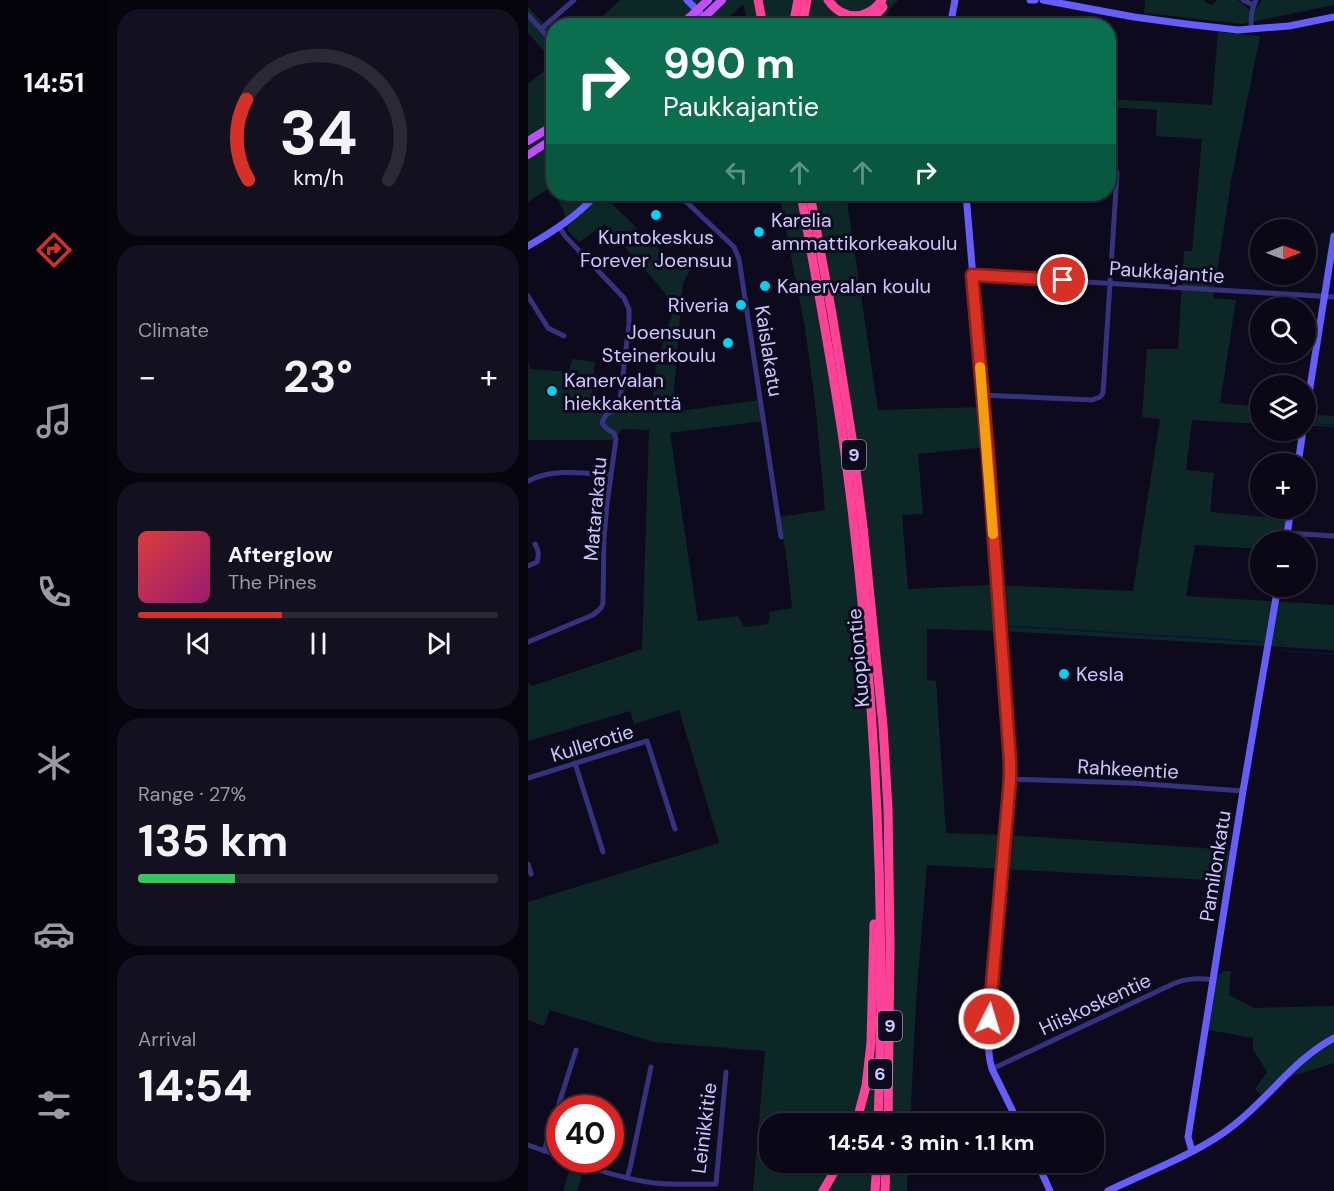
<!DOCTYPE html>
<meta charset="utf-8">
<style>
:root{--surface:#0a0816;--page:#13111f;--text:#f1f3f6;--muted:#999aa1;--line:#2a2935;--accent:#d93025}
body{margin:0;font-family:"DM Sans",sans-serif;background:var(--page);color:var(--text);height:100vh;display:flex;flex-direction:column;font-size:22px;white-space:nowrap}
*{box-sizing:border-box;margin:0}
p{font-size:20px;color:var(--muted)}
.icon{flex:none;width:33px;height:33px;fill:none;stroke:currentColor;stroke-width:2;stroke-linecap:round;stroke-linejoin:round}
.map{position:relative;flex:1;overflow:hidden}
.details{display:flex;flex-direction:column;gap:9px;padding:9px;background:#06040c;width:420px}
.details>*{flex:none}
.guide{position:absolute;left:18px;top:18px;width:570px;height:183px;border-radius:24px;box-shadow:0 2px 4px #0004,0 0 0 2px var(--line);background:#0b6e4f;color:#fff;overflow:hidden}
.needle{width:39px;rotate:89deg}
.fabs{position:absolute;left:722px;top:219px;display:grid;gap:12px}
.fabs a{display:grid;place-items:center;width:66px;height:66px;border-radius:50%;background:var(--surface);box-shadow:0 2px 4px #0004,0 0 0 2px var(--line);font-size:30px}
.speed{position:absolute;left:18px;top:1095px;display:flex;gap:12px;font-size:30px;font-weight:700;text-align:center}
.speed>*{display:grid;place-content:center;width:78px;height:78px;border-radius:50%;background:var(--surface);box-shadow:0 2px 4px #0004,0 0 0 2px var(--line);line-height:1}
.speed .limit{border:9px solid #d22;background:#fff;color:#111}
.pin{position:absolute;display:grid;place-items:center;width:51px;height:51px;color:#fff;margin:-26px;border:3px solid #fff;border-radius:50%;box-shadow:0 2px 6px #0007}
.me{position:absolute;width:66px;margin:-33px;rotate:5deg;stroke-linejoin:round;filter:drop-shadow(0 0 4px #0008)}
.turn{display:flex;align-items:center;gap:21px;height:126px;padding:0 18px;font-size:27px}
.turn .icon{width:78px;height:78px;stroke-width:2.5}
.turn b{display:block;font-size:42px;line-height:51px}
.lanes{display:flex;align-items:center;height:57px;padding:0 18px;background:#0003;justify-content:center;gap:30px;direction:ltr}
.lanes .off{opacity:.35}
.big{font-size:45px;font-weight:700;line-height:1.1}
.details .widget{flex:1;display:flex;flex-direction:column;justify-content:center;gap:9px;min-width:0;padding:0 21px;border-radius:24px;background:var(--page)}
.details .dial{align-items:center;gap:0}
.dial svg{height:156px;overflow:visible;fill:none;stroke:var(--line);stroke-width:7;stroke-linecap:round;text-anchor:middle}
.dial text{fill:var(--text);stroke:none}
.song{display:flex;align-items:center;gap:18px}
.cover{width:72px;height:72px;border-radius:9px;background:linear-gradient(135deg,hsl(0 70% 55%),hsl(320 70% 35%))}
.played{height:6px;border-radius:3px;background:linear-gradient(90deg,var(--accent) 40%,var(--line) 40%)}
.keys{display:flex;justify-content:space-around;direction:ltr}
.heat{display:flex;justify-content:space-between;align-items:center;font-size:33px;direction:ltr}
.charge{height:9px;border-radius:4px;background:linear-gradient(90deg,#34c759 27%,var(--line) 0)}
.trip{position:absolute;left:231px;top:1113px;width:345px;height:60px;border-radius:24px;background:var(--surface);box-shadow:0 2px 4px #0004,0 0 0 2px var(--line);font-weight:700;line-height:60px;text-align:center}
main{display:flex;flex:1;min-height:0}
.tabs{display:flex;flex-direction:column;width:108px;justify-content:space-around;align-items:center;background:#040309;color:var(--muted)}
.tabs .icon{width:42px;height:42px}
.tabs .on{color:var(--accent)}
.tabs b{font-size:27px;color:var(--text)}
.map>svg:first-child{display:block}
</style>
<main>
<nav class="tabs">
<b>14:51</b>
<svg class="icon on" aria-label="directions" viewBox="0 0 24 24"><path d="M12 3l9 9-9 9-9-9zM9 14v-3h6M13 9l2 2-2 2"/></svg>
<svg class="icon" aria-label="music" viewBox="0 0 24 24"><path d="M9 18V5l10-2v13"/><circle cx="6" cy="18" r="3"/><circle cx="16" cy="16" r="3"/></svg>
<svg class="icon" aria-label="phone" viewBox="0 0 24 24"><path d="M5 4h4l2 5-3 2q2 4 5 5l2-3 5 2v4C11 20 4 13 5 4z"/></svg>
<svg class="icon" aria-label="climate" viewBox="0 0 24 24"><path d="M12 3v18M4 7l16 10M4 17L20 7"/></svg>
<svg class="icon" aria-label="car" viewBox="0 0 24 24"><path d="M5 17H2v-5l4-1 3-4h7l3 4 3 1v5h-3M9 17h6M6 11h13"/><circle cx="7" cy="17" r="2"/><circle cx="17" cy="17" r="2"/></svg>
<svg class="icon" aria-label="filters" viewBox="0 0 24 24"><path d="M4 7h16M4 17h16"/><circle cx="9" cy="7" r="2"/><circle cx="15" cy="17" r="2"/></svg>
</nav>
<section class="details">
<div class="widget dial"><svg viewBox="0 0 100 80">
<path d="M14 69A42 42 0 1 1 86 69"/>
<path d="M14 69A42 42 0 0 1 13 28" stroke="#d93025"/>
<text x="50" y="56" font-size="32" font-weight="700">34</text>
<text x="50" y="72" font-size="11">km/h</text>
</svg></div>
<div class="widget"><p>Climate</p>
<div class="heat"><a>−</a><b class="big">23°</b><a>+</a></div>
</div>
<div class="widget">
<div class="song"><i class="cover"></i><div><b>Afterglow</b><p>The Pines</p></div></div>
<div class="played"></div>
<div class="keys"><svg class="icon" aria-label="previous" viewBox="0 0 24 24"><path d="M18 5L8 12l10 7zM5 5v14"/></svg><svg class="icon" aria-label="pause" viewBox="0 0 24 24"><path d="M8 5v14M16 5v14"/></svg><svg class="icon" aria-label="next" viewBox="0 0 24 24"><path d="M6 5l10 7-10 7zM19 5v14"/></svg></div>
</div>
<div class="widget"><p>Range · 27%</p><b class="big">135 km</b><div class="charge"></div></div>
<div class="widget"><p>Arrival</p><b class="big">14:54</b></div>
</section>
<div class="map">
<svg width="806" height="1191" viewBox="0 0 806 1191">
<rect width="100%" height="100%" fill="#0e0a1d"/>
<!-- green -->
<g fill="#0d2727">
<path d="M92,0H370L346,25H221L215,4L192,25L64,26Z"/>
<path d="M617,0H676L679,3L684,5L689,0H710L725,13L734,0H806V5L714,24L616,13Z"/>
<path d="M0,7L25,34V61L0,33Z"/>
<path d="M690,32L732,36L704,176L685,298L708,300L692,403L732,407V424L664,420L658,470L686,473L682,512L760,519L756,541L732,542V549L667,545L658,596L806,605V650L473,631L399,629V680L408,681L418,833L479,835L703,850L699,881L399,865L388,1001L382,1123L242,1124V1162L380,1163L379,1191H225L237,1051L126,1042L22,1010L16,1026L0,1020V902L191,843L151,710L106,724L102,711L0,741V683L4,686L114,649L121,430L94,429L86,440H0V363L3,369L41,372L44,359L67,362L63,405L124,408L128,365L144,314L137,293L77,224L51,242L40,231L36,212L27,194H78L76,196L153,271L163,268L155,283L144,412L233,400L236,421L142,433L170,621L210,616L216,627L240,624L242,612L264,608L258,554L251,517L297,510L287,401L277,328L251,194H318L350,410L455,407L458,447L390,454L395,514L374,515L380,589L462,585L605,591L632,419L614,417L619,349H650L656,251H664L674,139L628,136L629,110L581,107V99L684,105Z"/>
<path d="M25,64V191L23,187L0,202V84Z"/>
<path d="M787,415L806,416V427L785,426Z"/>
<path d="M695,971H703L701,995L726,1008L806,1006V1063L746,1082L733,1095L727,1089L739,1072L725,1049V1038L675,1029L683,982Z"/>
<path d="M43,1165L56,1169L49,1191H35Z"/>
</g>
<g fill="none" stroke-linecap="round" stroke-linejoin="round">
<!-- stream -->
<g stroke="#06173a" stroke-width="1.5">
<path d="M789,424L806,425"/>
<path d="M481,626L734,642"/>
<path d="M751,642H754L755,651L806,654"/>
</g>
<!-- street -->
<g stroke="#37327f" stroke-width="5">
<path d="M715,0L725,5"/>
<path d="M0,15L26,44"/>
<path d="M13,29L46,0"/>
<path d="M723,29C723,19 723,9 728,0"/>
<path d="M150,194L206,247L211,259L253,537"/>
<path d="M444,275L806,297"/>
<path d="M0,296L20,328L36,336"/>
<path d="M454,395L564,400L572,397L575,393L589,173L587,168L580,166"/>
<path d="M0,481C25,468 56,473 83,475"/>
<path d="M759,533L806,536"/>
<path d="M0,566L9,562C11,555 11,551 7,544"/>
<path d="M0,642L65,615L73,608L75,603L76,537L79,504L88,439L86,433L79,429L74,423C77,414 81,412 89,408L92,400L101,324V309L96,298L37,236L32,228"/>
<path d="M47,763L75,852"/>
<path d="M0,778L119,741L147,829"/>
<path d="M482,779L604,783L715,791"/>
<path d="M0,864L3,874"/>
<path d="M464,1069L647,983C660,978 671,978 686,980"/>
<path d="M0,1145L32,1156"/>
<path d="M16,1151L48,1050"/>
<path d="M40,1160C68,1170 96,1179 126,1183C147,1185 167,1184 188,1184L198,1072"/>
<path d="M99,1178L102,1168L123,1067"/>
</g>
<!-- secondary -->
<g stroke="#665dff" stroke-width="7">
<path d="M159,0L172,13"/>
<path d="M502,0H507"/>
<path d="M515,0L606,17L658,24L710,30L761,26L806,17"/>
<path d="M425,26L424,16L427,0"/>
<path d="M438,194L460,456L482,761V779L460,1045L462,1061L464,1069L491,1124"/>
<path d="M0,246C26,231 49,216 69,194"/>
<path d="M777,419L806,236"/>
<path d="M770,464L775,430"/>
<path d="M758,542L763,508"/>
<path d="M664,1151L660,1137L715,791L750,586"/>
<path d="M509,1162L522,1191"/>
<path d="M580,1191C621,1171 671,1153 706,1125C741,1098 766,1059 806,1038"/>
</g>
<!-- primary -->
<g stroke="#c14dff" stroke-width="8">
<path d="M152,26L180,0"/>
<path d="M167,26L194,0"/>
<path d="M0,141L26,125"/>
<path d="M0,155L26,138"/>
</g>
<!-- highway -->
<g stroke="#ff4197" stroke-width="9">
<path d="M230,0L235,26"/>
<path d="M300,0C315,21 339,21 354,0"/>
<path d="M265,26L270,0"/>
<path d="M274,26L279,0"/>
<path d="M338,26L355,7"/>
<path d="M273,194C287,275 303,357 315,439C346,666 359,895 350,1124"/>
<path d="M282,194L304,314L324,438L335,527L355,726L360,809L362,943L360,1124"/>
<path d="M328,1124L338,1086L343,1043L346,924"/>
<path d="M295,1191L312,1162"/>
<path d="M347,1191L349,1162"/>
<path d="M357,1191L358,1162"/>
</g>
</g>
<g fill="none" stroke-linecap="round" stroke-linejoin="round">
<!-- route casing -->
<g stroke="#8d1f18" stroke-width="15">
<path id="route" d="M461,1019L482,779V761L460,456L444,275L535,280"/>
</g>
<!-- route -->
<use href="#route" stroke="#d93025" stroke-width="10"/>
<!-- slow -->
<path stroke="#f59e0b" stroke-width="10" d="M452,367L465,534"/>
</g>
<!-- markers -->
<g fill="#00d2f1" stroke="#0e0a1d" stroke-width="2">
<circle cx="128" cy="215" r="6"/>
<circle cx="231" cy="232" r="6"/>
<circle cx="237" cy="286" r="6"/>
<circle cx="213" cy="305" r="6"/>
<circle cx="200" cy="343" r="6"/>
<circle cx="24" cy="391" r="6"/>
<circle cx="536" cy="674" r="6"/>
</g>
<g text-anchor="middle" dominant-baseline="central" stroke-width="6" stroke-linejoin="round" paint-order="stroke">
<!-- shield labels -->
<g fill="#0e0a1d" stroke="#948ebb" stroke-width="1.5">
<rect x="314" y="440" width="24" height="30" rx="4.5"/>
<rect x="350" y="1011" width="24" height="30" rx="4.5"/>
<rect x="340" y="1059" width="24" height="30" rx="4.5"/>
</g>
<g font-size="18" font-weight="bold" fill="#cec6ff">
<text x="326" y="455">9</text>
<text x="362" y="1026">9</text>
<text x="352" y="1074">6</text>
</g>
<!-- poi labels -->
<g font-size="20" fill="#cec6ff" stroke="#0e0a1d" text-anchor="start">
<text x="243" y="220">Karelia<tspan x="243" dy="23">ammattikorkeakoulu</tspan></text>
<text x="128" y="237" text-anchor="middle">Kuntokeskus<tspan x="128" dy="23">Forever Joensuu</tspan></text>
<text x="249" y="286">Kanervalan koulu</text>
<text x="201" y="305" text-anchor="end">Riveria</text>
<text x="188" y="332" text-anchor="end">Joensuun<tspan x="188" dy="23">Steinerkoulu</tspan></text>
<text x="36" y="380">Kanervalan<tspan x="36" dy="23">hiekkakenttä</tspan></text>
<text x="548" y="674">Kesla</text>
</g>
<!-- street labels -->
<g font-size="20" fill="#cec6ff" stroke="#0e0a1d">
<text transform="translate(639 272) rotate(4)">Paukkajantie</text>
<text transform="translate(241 351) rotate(81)">Kaislakatu</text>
<text transform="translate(67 509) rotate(-85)">Matarakatu</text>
<text transform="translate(330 658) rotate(-95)">Kuopiontie</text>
<text transform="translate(64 743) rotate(-17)">Kullerotie</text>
<text transform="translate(600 769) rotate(3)">Rahkeentie</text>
<text transform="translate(687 866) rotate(-81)">Pamilonkatu</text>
<text transform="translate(567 1004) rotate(-25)">Hiiskoskentie</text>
<text transform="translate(176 1128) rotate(-83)">Leinikkitie</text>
</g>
</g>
</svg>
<div class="fabs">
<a><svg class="needle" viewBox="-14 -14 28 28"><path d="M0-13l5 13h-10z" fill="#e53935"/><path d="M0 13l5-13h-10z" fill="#999aa1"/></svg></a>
<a><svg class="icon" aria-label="search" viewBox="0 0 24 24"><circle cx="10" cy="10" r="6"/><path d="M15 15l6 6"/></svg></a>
<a><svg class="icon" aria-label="layers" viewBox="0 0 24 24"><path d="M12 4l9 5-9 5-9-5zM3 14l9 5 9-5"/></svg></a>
<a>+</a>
<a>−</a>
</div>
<div class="speed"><div class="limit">40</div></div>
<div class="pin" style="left:535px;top:280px;background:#d93025"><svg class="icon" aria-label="arrive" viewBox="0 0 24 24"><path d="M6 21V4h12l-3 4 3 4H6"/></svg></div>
<svg class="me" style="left:461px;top:1019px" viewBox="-20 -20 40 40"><circle r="17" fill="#d93025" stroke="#fff" stroke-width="3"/><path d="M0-11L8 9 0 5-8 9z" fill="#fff"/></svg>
<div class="trip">14:54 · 3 min · 1.1 km</div>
<div class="guide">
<div class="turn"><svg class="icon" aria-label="right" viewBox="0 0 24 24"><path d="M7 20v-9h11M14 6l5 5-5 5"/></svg><div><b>990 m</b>Paukkajantie</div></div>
<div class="lanes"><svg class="icon off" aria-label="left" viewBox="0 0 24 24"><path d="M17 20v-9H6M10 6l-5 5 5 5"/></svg><svg class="icon off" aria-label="ahead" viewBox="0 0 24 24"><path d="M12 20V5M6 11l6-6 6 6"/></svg><svg class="icon off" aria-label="ahead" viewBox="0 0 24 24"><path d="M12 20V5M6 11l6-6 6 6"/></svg><svg class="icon" aria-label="right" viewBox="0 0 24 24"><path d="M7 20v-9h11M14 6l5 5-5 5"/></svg></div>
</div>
</div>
</main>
